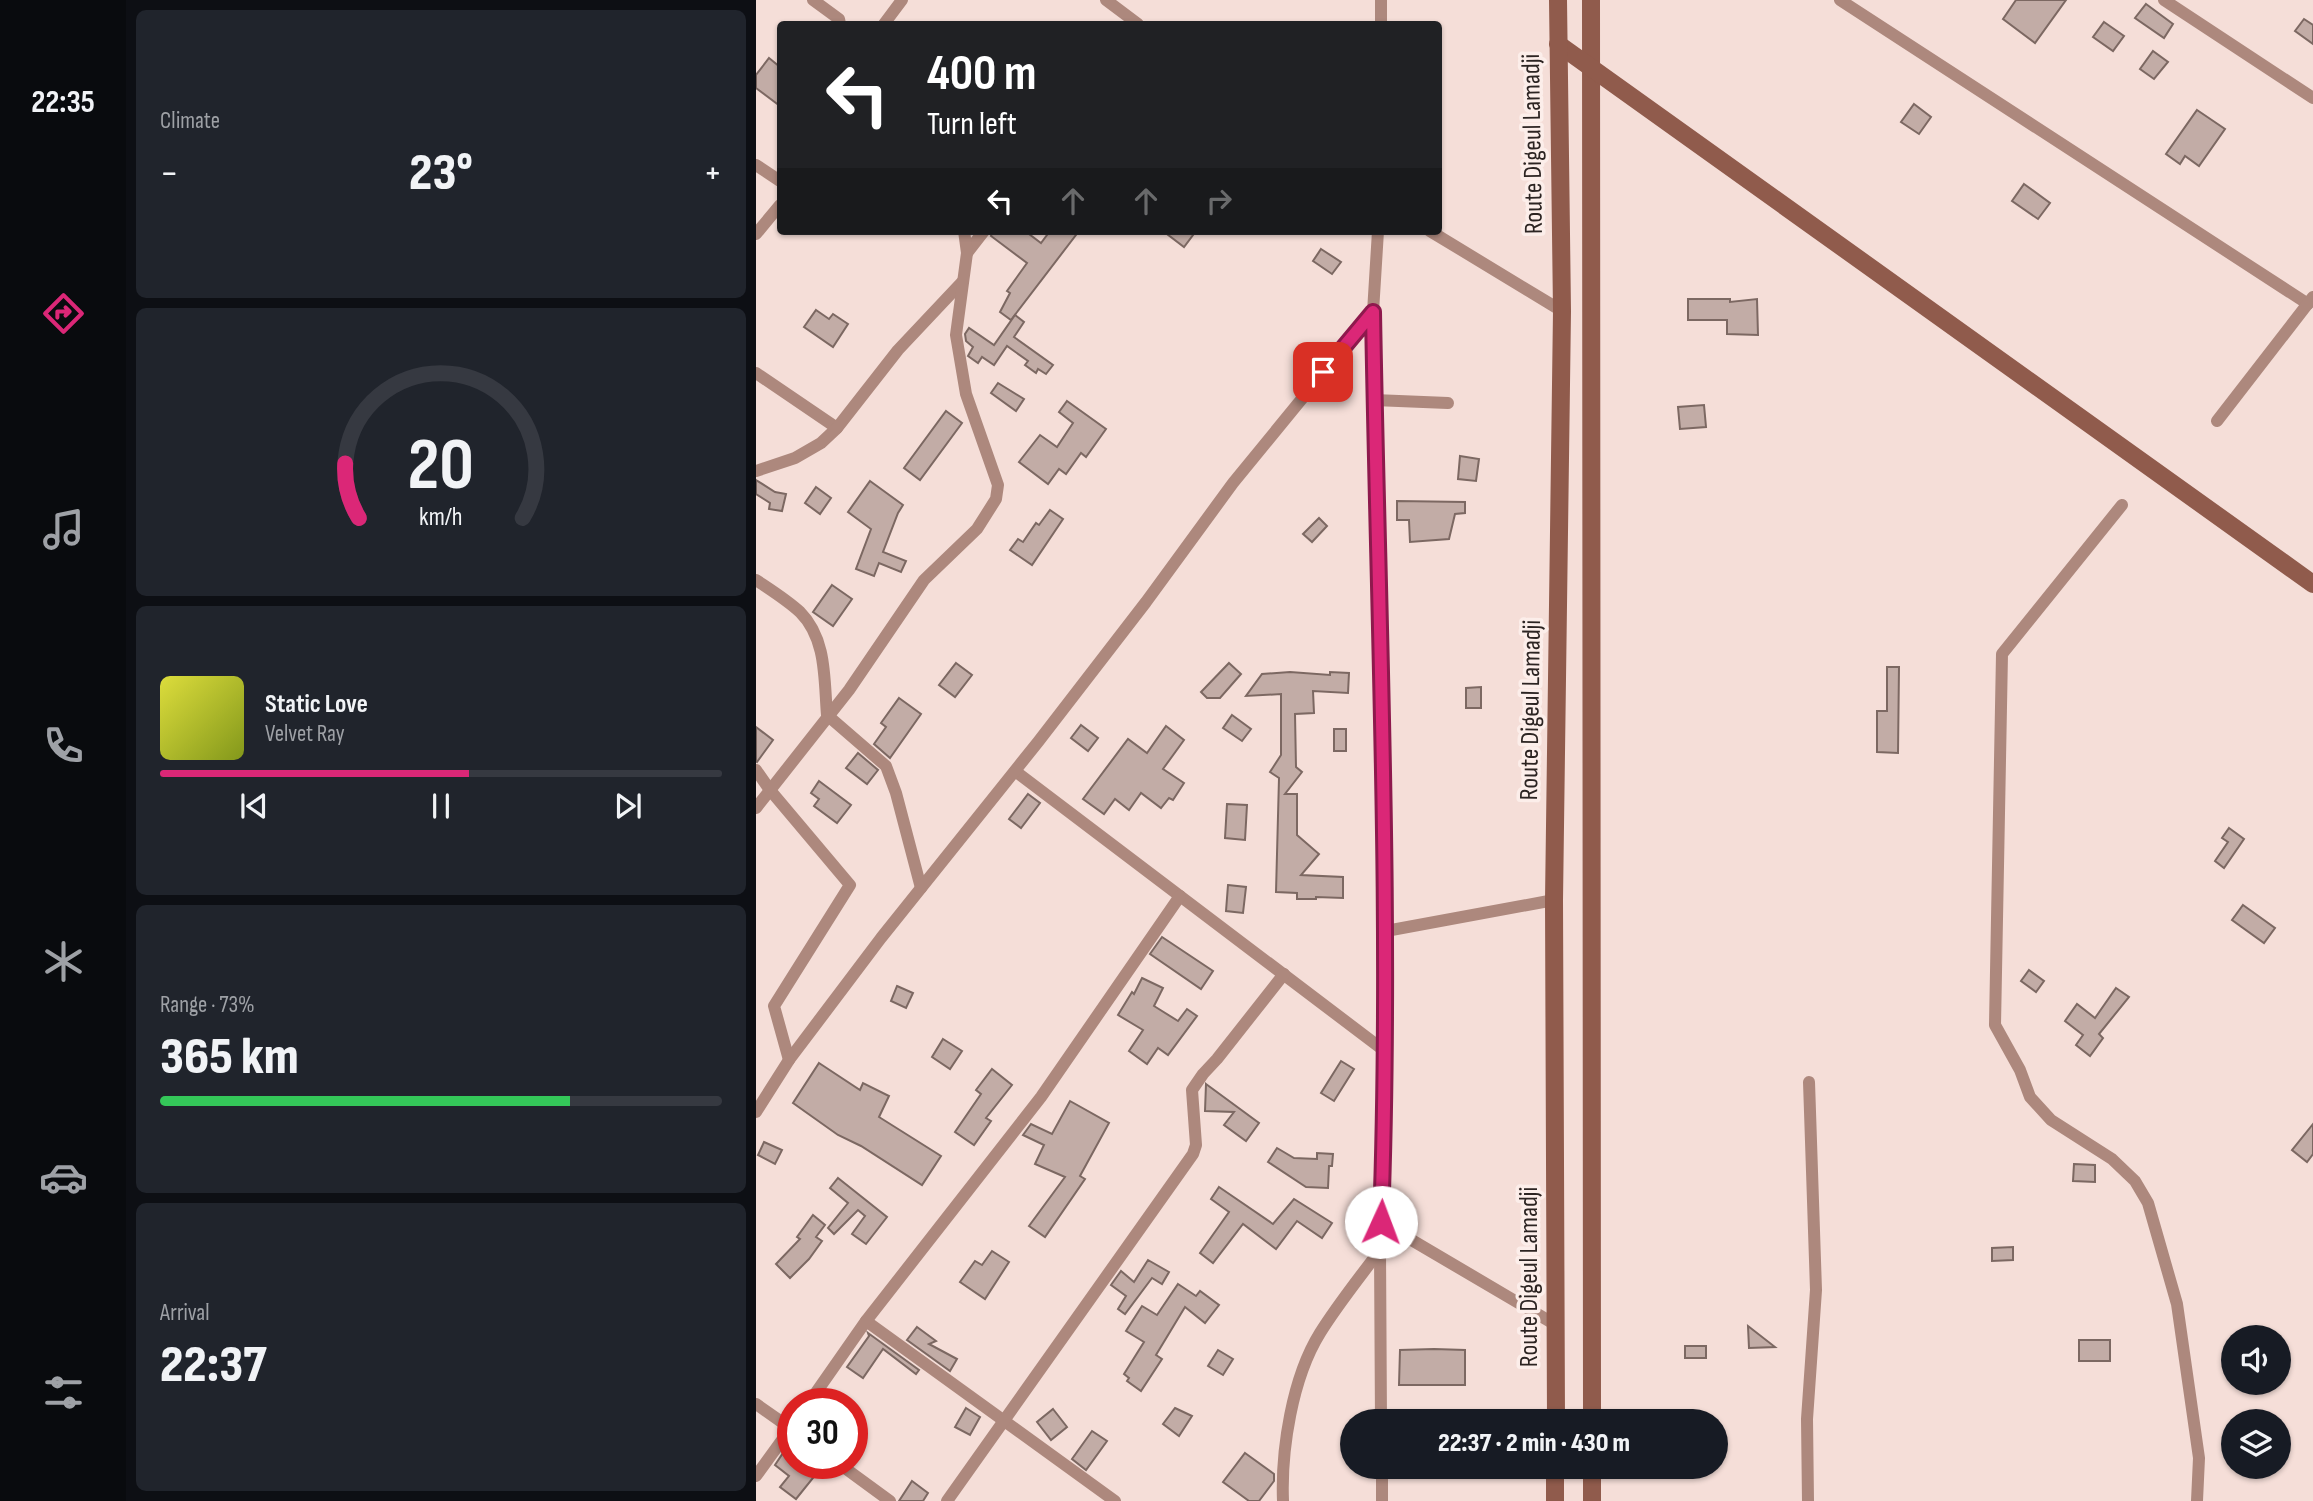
<!DOCTYPE html>
<meta charset="utf-8">
<style>
:root{--surface:#171b24;--page:#20242c;--text:#f1f3f6;--muted:#9ea1a6;--line:#363941;--accent:#db2777}
body{margin:0;font-family:"Sofia Sans Condensed",sans-serif;background:var(--page);color:var(--text);height:100vh;display:flex;flex-direction:column;font-size:26px;white-space:nowrap}
*{box-sizing:border-box;margin:0}
p{font-size:23px;color:var(--muted)}
.icon{flex:none;width:38px;height:38px;fill:none;stroke:currentColor;stroke-width:2;stroke-linecap:round;stroke-linejoin:round}
.map{position:relative;flex:1;overflow:hidden}
.drawer{display:flex;flex-direction:column;gap:10px;padding:10px;background:#0d0f14;width:630px}
.drawer>*{flex:none}
.hud{position:absolute;left:21px;top:21px;width:665px;height:214px;border-radius:7px;box-shadow:0 2px 5px #0004;background:#202124;color:#fff;overflow:hidden}
.tools{position:absolute;left:1465px;top:1325px;display:grid;gap:14px}
.tools a{display:grid;place-items:center;width:70px;height:70px;border-radius:50%;background:var(--surface);box-shadow:0 2px 5px #0004;font-size:35px}
.speed{position:absolute;left:21px;top:1388px;display:flex;gap:14px;font-size:35px;font-weight:700;text-align:center}
.speed>*{display:grid;place-content:center;width:91px;height:91px;border-radius:50%;background:var(--surface);box-shadow:0 2px 5px #0004;line-height:1}
.speed .limit{border:10px solid #d22;background:#fff;color:#111}
.pin{position:absolute;display:grid;place-items:center;width:60px;height:60px;color:#fff;margin:-30px;border-radius:14px;box-shadow:0 4px 10px #0006}
.me{position:absolute;width:77px;margin:-38px;rotate:2deg;stroke-linejoin:round;filter:drop-shadow(0 0 5px #0008)}
.turn{display:flex;align-items:center;gap:24px;height:147px;padding:0 35px;font-size:32px}
.turn .icon{width:91px;height:91px;stroke-width:2.5}
.turn b{display:block;font-size:49px;line-height:60px}
.lanes{display:flex;align-items:center;height:66px;padding:0 35px;background:#0003;justify-content:center;gap:35px;direction:ltr}
.lanes .off{opacity:.35}
.big{font-size:52px;font-weight:800;line-height:1.1}
.drawer .widget{flex:1;display:flex;flex-direction:column;justify-content:center;gap:10px;min-width:0;padding:0 24px;border-radius:10px;background:var(--page)}
.drawer .dial{align-items:center;gap:0}
.dial svg{height:182px;overflow:visible;fill:none;stroke:var(--line);stroke-width:7;stroke-linecap:round;text-anchor:middle}
.dial text{fill:var(--text);stroke:none}
.song{display:flex;align-items:center;gap:21px}
.cover{width:84px;height:84px;border-radius:10px;background:linear-gradient(135deg,hsl(60 70% 55%),hsl(70 70% 35%))}
.played{height:7px;border-radius:4px;background:linear-gradient(90deg,var(--accent) 55%,var(--line) 55%)}
.keys{display:flex;justify-content:space-around;direction:ltr}
.heat{display:flex;justify-content:space-between;align-items:center;font-size:38px;direction:ltr}
.charge{height:10px;border-radius:5px;background:linear-gradient(90deg,#34c759 73%,var(--line) 0)}
.trip{position:absolute;left:584px;top:1409px;width:388px;height:70px;border-radius:35px;background:var(--surface);box-shadow:0 2px 5px #0004;font-weight:800;line-height:70px;text-align:center}
main{display:flex;flex:1;min-height:0}
.tabs{display:flex;flex-direction:column;width:126px;justify-content:space-around;align-items:center;background:#090b0e;color:var(--muted)}
.tabs .icon{width:49px;height:49px}
.tabs .current{color:var(--accent)}
.tabs b{font-size:32px;color:var(--text)}
.map>svg:first-child{display:block}
</style>
<main>
<nav class="tabs">
<b>22:35</b>
<svg class="icon current" aria-label="directions" viewBox="0 0 24 24"><path d="M12 3l9 9-9 9-9-9zM9 14v-3h6M13 9l2 2-2 2"/></svg>
<svg class="icon" aria-label="music" viewBox="0 0 24 24"><path d="M9 18V5l10-2v13"/><circle cx="6" cy="18" r="3"/><circle cx="16" cy="16" r="3"/></svg>
<svg class="icon" aria-label="phone" viewBox="0 0 24 24"><path d="M5 4h4l2 5-3 2q2 4 5 5l2-3 5 2v4C11 20 4 13 5 4z"/></svg>
<svg class="icon" aria-label="climate" viewBox="0 0 24 24"><path d="M12 3v18M4 7l16 10M4 17L20 7"/></svg>
<svg class="icon" aria-label="car" viewBox="0 0 24 24"><path d="M5 17H2v-5l4-1 3-4h7l3 4 3 1v5h-3M9 17h6M6 11h13"/><circle cx="7" cy="17" r="2"/><circle cx="17" cy="17" r="2"/></svg>
<svg class="icon" aria-label="filters" viewBox="0 0 24 24"><path d="M4 7h16M4 17h16"/><circle cx="9" cy="7" r="2"/><circle cx="15" cy="17" r="2"/></svg>
</nav>
<section class="drawer">
<div class="widget"><p>Climate</p>
<div class="heat"><a>−</a><b class="big">23°</b><a>+</a></div>
</div>
<div class="widget dial"><svg viewBox="0 0 100 80">
<path d="M14 69A42 42 0 1 1 86 69"/>
<path d="M14 69A42 42 0 0 1 8 45" stroke="#db2777"/>
<text x="50" y="56" font-size="32" font-weight="700">20</text>
<text x="50" y="72" font-size="11">km/h</text>
</svg></div>
<div class="widget">
<div class="song"><i class="cover"></i><div><b>Static Love</b><p>Velvet Ray</p></div></div>
<div class="played"></div>
<div class="keys"><svg class="icon" aria-label="previous" viewBox="0 0 24 24"><path d="M18 5L8 12l10 7zM5 5v14"/></svg><svg class="icon" aria-label="pause" viewBox="0 0 24 24"><path d="M8 5v14M16 5v14"/></svg><svg class="icon" aria-label="next" viewBox="0 0 24 24"><path d="M6 5l10 7-10 7zM19 5v14"/></svg></div>
</div>
<div class="widget"><p>Range · 73%</p><b class="big">365 km</b><div class="charge"></div></div>
<div class="widget"><p>Arrival</p><b class="big">22:37</b></div>
</section>
<div class="map">
<svg width="1557" height="1501" viewBox="0 0 1557 1501">
<rect width="100%" height="100%" fill="#f5ded8"/>
<!-- building -->
<g fill="#c2aca6" stroke="#7c6862" stroke-width="2">
<path d="M1260,0H1310L1279,43L1247,19Z"/>
<path d="M1390,4L1417,24L1408,38L1379,18Z"/>
<path d="M1548,19L1557,25V44L1539,31Z"/>
<path d="M1348,22L1368,36L1357,51L1337,37Z"/>
<path d="M1397,51L1412,62L1398,79L1384,69Z"/>
<path d="M13,58L24,67V106L0,88V75Z"/>
<path d="M1158,104L1175,117L1163,134L1145,122Z"/>
<path d="M1441,110L1469,129L1443,166L1429,156L1424,164L1410,154Z"/>
<path d="M1268,184L1294,203L1282,219L1256,201Z"/>
<path d="M237,231H269L285,243L294,231H323L255,320L244,312L254,293L251,291L271,263L235,236Z"/>
<path d="M407,231H440L428,247Z"/>
<path d="M565,249L585,262L576,274L557,261Z"/>
<path d="M932,299H974V302L1001,299L1002,335L971,334V320H932Z"/>
<path d="M60,310L73,319L77,314L92,324L77,347L48,327Z"/>
<path d="M259,315L268,322L258,337L297,365L290,374L282,369L280,373L269,365L272,361L251,346L238,365L226,357L222,363L212,356L217,347L210,341L209,334L213,328L238,345Z"/>
<path d="M242,383L268,399L260,411L235,393Z"/>
<path d="M311,401L350,429L330,457L325,453L310,474L303,469L292,484L263,462L284,435L301,447L317,423L303,412Z"/>
<path d="M948,405L950,427L924,429L922,407Z"/>
<path d="M190,411L206,423L164,480L148,468Z"/>
<path d="M704,456L723,459L720,481L702,479Z"/>
<path d="M0,480L19,492L30,494L26,511L13,509L14,503L0,494Z"/>
<path d="M114,481L147,505L142,513L127,552L150,561L145,572L123,563L118,576L100,569L115,529L92,512Z"/>
<path d="M60,487L75,498L64,514L49,503Z"/>
<path d="M641,501L709,502V513L699,514L693,539L654,542L653,520H641Z"/>
<path d="M294,510L307,519L276,565L254,550L262,539L267,542L280,523L283,525Z"/>
<path d="M563,518L571,526L556,542L547,534Z"/>
<path d="M76,585L96,599L77,626L57,612Z"/>
<path d="M200,663L216,675L199,697L183,685Z"/>
<path d="M473,663L485,674L464,698H451L445,692Z"/>
<path d="M1131,667H1143L1142,753L1121,752V711H1131Z"/>
<path d="M534,672L574,675V672L593,673L592,693L557,691L558,713L539,714L540,767L546,772L529,794H541V835L563,854L545,875L587,877V898L560,897V899H541V893L520,892L523,778L514,772L525,755V694L490,696L506,674Z"/>
<path d="M725,687V708H710V688Z"/>
<path d="M143,698L165,714L134,758L118,744L130,727L125,723Z"/>
<path d="M476,715L495,729L486,741L467,728Z"/>
<path d="M325,725L342,738L332,751L315,738Z"/>
<path d="M410,726L428,740L407,769L428,783L417,800L413,798L405,808L385,793L373,810L359,799L348,814L327,799L372,739L391,753Z"/>
<path d="M0,727L17,740L1,762L0,761Z"/>
<rect x="578" y="729" width="12" height="22"/>
<path d="M102,753L122,770L111,784L90,768Z"/>
<path d="M63,781L95,805L81,823L58,806L63,799L55,793Z"/>
<path d="M272,794L284,803L265,828L253,819Z"/>
<path d="M471,804L491,805L489,840L469,838Z"/>
<path d="M1473,828L1488,839L1468,868L1459,861L1472,842L1466,838Z"/>
<path d="M472,885L490,887L487,913L470,911Z"/>
<path d="M1487,905L1519,928L1508,943L1476,920Z"/>
<path d="M406,937L457,971L445,989L394,954Z"/>
<path d="M1273,970L1288,981L1280,992L1265,981Z"/>
<path d="M386,978L407,988L398,1006L422,1021L431,1009L441,1016L412,1055L402,1048L391,1064L373,1051L387,1030L362,1015L376,992L378,994Z"/>
<path d="M141,986L157,993L150,1008L135,1001Z"/>
<path d="M1360,988L1373,997L1343,1034L1347,1038L1334,1056L1320,1045L1327,1035L1309,1021L1321,1004L1339,1018Z"/>
<path d="M187,1039L206,1051L194,1069L176,1057Z"/>
<path d="M585,1061L598,1069L578,1101L565,1093Z"/>
<path d="M63,1063L104,1090L107,1083L133,1096L123,1117L185,1156L166,1185L105,1146L82,1135L37,1103Z"/>
<path d="M236,1069L256,1085L230,1118L235,1121L218,1145L199,1132L225,1094L220,1090Z"/>
<path d="M450,1084L503,1123L490,1141L468,1125L478,1112L449,1111Z"/>
<path d="M314,1101L353,1123L324,1176L329,1179L289,1237L273,1226L309,1177L279,1164L288,1145L267,1135L275,1124L296,1134Z"/>
<path d="M1557,1124V1154L1551,1162L1536,1150Z"/>
<path d="M8,1142L26,1150L19,1164L2,1155Z"/>
<path d="M521,1148L538,1158L561,1159V1153L577,1154L576,1166H573L572,1188L550,1187L512,1162Z"/>
<path d="M1318,1164L1339,1165V1182L1317,1181Z"/>
<path d="M82,1178L131,1217L110,1244L96,1234L109,1216L102,1210L78,1234L72,1228L92,1203L74,1188Z"/>
<path d="M463,1187L517,1224L538,1199L576,1223L566,1238L541,1221L520,1249L487,1224L457,1263L444,1253L473,1212L455,1199Z"/>
<path d="M57,1215L69,1225L60,1237L66,1241L53,1259L34,1278L20,1264L44,1239L41,1237Z"/>
<path d="M1257,1247V1260L1236,1261V1248Z"/>
<path d="M236,1251L253,1262L229,1299L204,1282L219,1261L226,1265Z"/>
<path d="M392,1260L413,1272L406,1284L396,1278L369,1314L362,1309L370,1296L355,1285L365,1271L378,1282Z"/>
<path d="M422,1284L440,1296L444,1291L463,1305L449,1323L429,1307L400,1355L406,1359L385,1391L371,1381L373,1378L368,1374L388,1342L370,1331L386,1306L401,1315Z"/>
<path d="M992,1326L1019,1347L993,1348Z"/>
<path d="M161,1327L180,1341L173,1344L201,1359L194,1371L151,1340Z"/>
<path d="M112,1333L163,1370L160,1374L127,1349L107,1378L91,1367L113,1336Z"/>
<rect x="1323" y="1340" width="31" height="21"/>
<rect x="929" y="1346" width="21" height="12"/>
<path d="M678,1349L709,1350V1385H643L644,1350Z"/>
<path d="M462,1350L477,1359L467,1375L452,1366Z"/>
<path d="M210,1408L224,1417L214,1435L199,1427Z"/>
<path d="M419,1408L436,1416L423,1436L407,1424Z"/>
<path d="M297,1409L311,1427L295,1440L281,1422Z"/>
<path d="M336,1431L351,1441L330,1470L316,1459Z"/>
<path d="M27,1453L37,1460V1463L47,1468L50,1465L61,1473L40,1499L24,1487L33,1476L19,1465Z"/>
<path d="M489,1453L518,1474V1481L503,1501H493L467,1482Z"/>
<path d="M156,1481L172,1493L167,1501H143Z"/>
</g>
<g fill="none" stroke-linecap="round" stroke-linejoin="round">
<!-- minor -->
<g stroke="#ad887d" stroke-width="12">
<path d="M57,0L83,19L84,24"/>
<path d="M350,0L382,24"/>
<path d="M1084,0L1552,304"/>
<path d="M1408,0L1557,98"/>
<path d="M128,24L146,0"/>
<path d="M625,24V0"/>
<path d="M0,165L24,181"/>
<path d="M622,231L617,312L630,931V1052L624,1250L625,1421"/>
<path d="M674,231L806,311"/>
<path d="M0,234L24,205"/>
<path d="M211,253L228,231"/>
<path d="M0,373L81,428"/>
<path d="M618,400L692,403"/>
<path d="M1461,421L1557,297"/>
<path d="M0,471L39,458L65,443L81,428L142,350L207,281"/>
<path d="M1366,505L1246,654L1239,1025L1264,1070L1274,1097L1295,1120L1356,1159L1379,1181L1392,1203L1421,1304L1443,1458L1441,1501"/>
<path d="M0,580C15,590 31,600 44,612C71,639 68,680 71,715L130,766L140,793L165,888"/>
<path d="M0,770L14,790L94,885L18,1006L33,1060"/>
<path d="M259,771L630,1052"/>
<path d="M0,808L93,690L168,580L221,529L240,499L242,485L210,394L200,335L211,253L208,231"/>
<path d="M630,931L798,900"/>
<path d="M0,1112L33,1060L125,938L282,742L390,602L477,483L617,312"/>
<path d="M625,1222L800,1325"/>
<path d="M110,1321L359,1501"/>
<path d="M0,1404L37,1430"/>
<path d="M52,1404L110,1321L285,1097L424,896"/>
<path d="M82,1463L134,1501"/>
<path d="M626,1466V1501"/>
<path d="M0,1476L37,1425"/>
<path d="M191,1501L437,1154L440,1145L436,1090L447,1074L461,1059L528,974"/>
<path d="M527,1501C525,1450 536,1378 564,1333C582,1304 604,1277 624,1250"/>
<path d="M1052,1501L1051,1419L1060,1290L1053,1082"/>
</g>
<!-- secondary -->
<g stroke="#905b4c" stroke-width="18">
<path d="M835,0L836,1421"/>
<path d="M802,44L1557,584"/>
<path d="M800,1421L798,900L806,311L802,0"/>
<path d="M836,1466V1501"/>
<path d="M799,1501V1466"/>
</g>
</g>
<g fill="none" stroke-linecap="round" stroke-linejoin="round">
<!-- route casing -->
<g stroke="#8e194d" stroke-width="18">
<path id="route" d="M567,372L617,312C622,615 636,919 625,1222"/>
</g>
<!-- route -->
<use href="#route" stroke="#db2777" stroke-width="12"/>
</g>
<g text-anchor="middle" dominant-baseline="central" stroke-width="7" stroke-linejoin="round" paint-order="stroke">
<!-- street labels -->
<g font-size="26" fill="#2c2422" stroke="#fceeea">
<text transform="translate(777 144) rotate(-91)">Route Digeul Lamadji</text>
<text transform="translate(775 710) rotate(-89)">Route Digeul Lamadji</text>
<text transform="translate(773 1277) rotate(-90)">Route Digeul Lamadji</text>
</g>
</g>
</svg>
<div class="tools">
<a><svg class="icon" aria-label="sound" viewBox="0 0 24 24"><path d="M4 9h4l5-4v14l-5-4H4zM17 9q2 3 0 6"/></svg></a>
<a><svg class="icon" aria-label="layers" viewBox="0 0 24 24"><path d="M12 4l9 5-9 5-9-5zM3 14l9 5 9-5"/></svg></a>
</div>
<div class="speed"><div class="limit">30</div></div>
<div class="pin" style="left:567px;top:372px;background:#d93025"><svg class="icon" aria-label="arrive" viewBox="0 0 24 24"><path d="M6 21V4h12l-3 4 3 4H6"/></svg></div>
<svg class="me" style="left:625px;top:1222px" viewBox="-20 -20 40 40"><circle r="19" fill="#fff"/><path d="M0-13L10 11 0 6-10 11z" fill="#db2777"/></svg>
<div class="trip">22:37 · 2 min · 430 m</div>
<div class="hud">
<div class="turn"><svg class="icon" aria-label="left" viewBox="0 0 24 24"><path d="M17 20v-9H6M10 6l-5 5 5 5"/></svg><div><b>400 m</b>Turn left</div></div>
<div class="lanes"><svg class="icon" aria-label="left" viewBox="0 0 24 24"><path d="M17 20v-9H6M10 6l-5 5 5 5"/></svg><svg class="icon off" aria-label="ahead" viewBox="0 0 24 24"><path d="M12 20V5M6 11l6-6 6 6"/></svg><svg class="icon off" aria-label="ahead" viewBox="0 0 24 24"><path d="M12 20V5M6 11l6-6 6 6"/></svg><svg class="icon off" aria-label="right" viewBox="0 0 24 24"><path d="M7 20v-9h11M14 6l5 5-5 5"/></svg></div>
</div>
</div>
</main>
